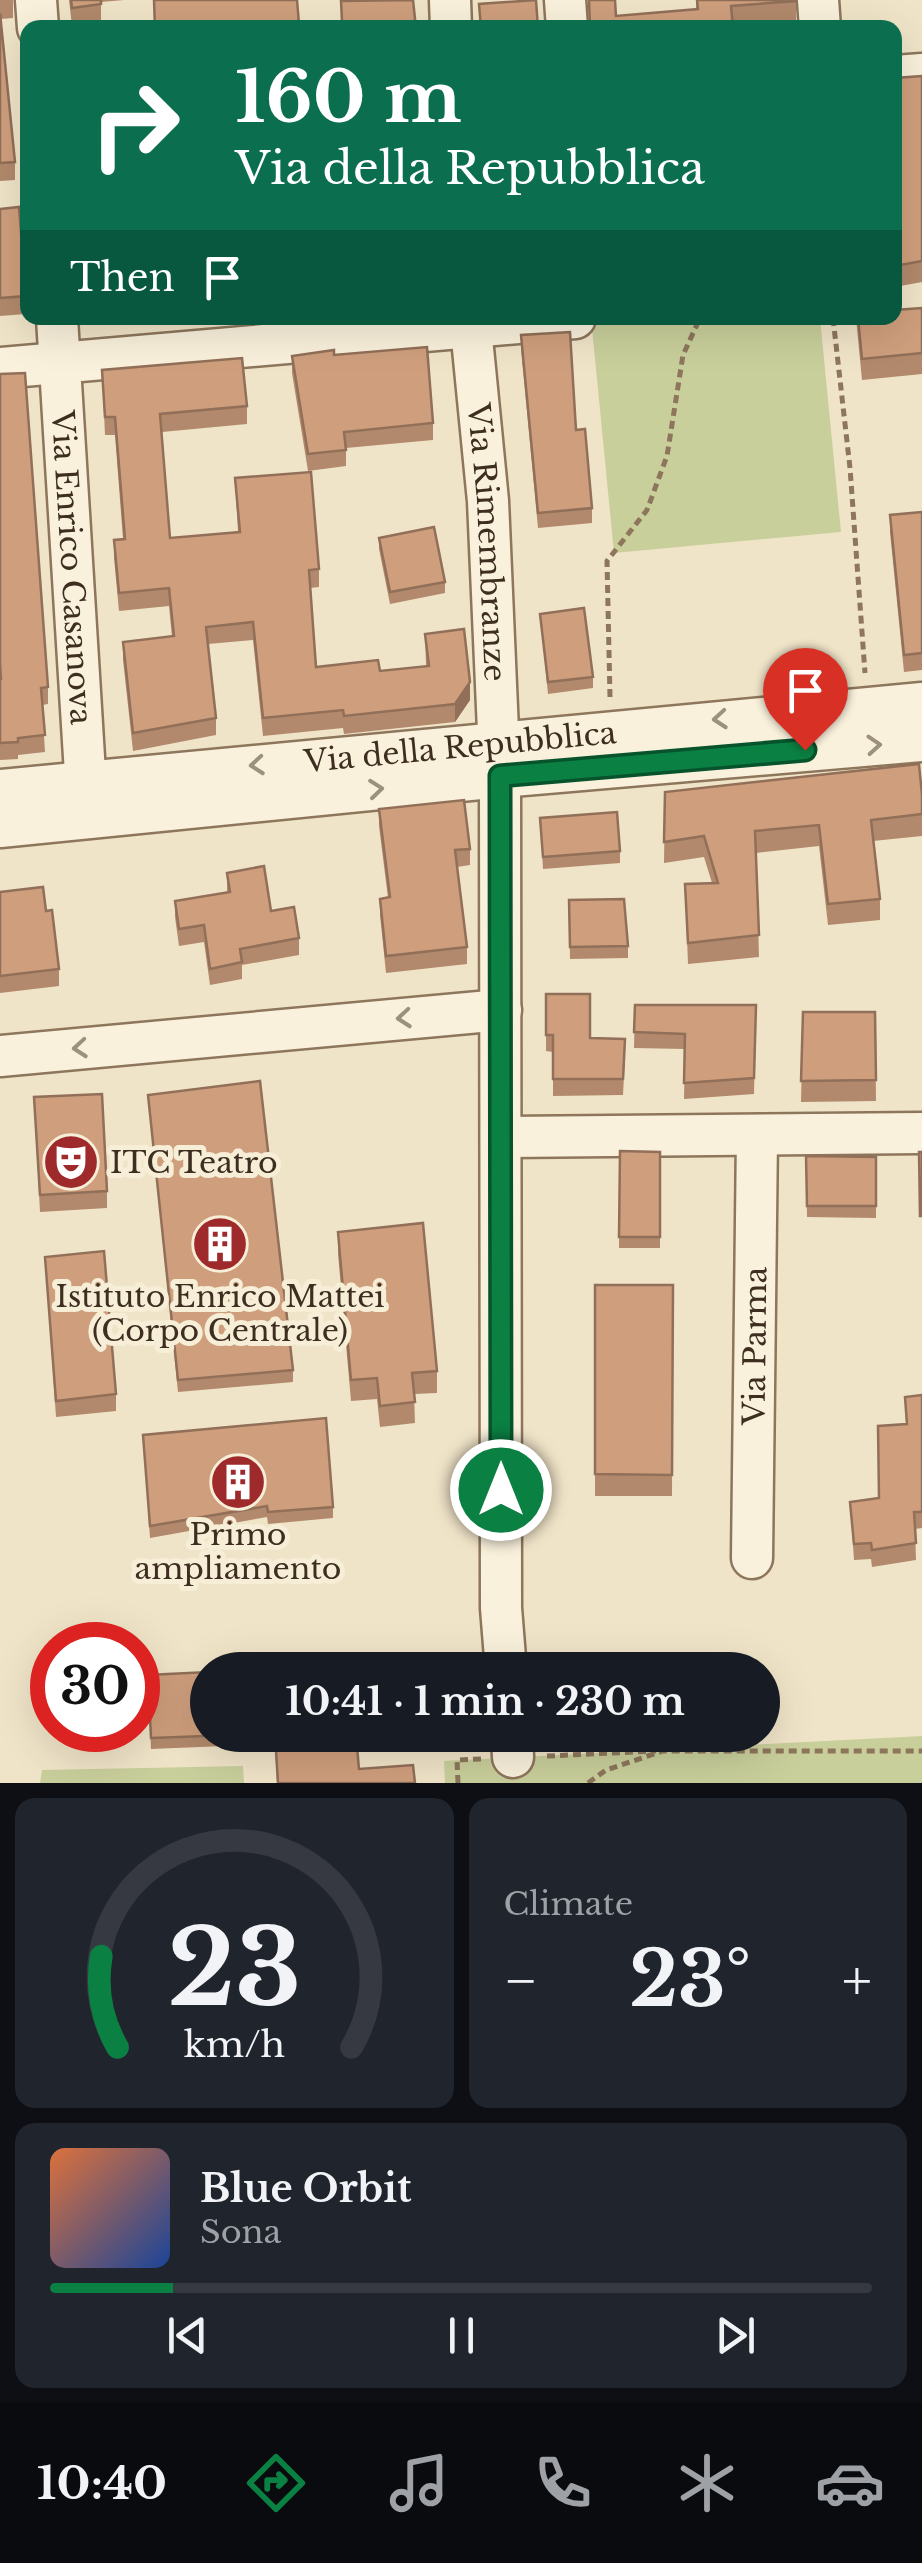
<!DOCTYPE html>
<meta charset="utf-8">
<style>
:root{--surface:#171b24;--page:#20242c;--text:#f1f3f6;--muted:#9ea1a6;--line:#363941;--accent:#0b8043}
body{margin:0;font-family:"Libre Baskerville",serif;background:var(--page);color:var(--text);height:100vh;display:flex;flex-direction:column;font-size:38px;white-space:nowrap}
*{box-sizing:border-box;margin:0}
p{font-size:32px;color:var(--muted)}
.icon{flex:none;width:55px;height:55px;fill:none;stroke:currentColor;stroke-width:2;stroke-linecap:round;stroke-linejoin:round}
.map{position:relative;height:1783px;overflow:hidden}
.side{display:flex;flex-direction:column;gap:15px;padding:15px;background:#0d0f14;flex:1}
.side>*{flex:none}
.banner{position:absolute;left:20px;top:20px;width:882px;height:305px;border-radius:20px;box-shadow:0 10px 40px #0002;background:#0b6e4f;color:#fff;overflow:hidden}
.speed{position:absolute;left:30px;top:1622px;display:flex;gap:20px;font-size:50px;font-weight:700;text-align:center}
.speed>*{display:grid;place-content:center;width:130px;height:130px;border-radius:50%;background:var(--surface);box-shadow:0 10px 40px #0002;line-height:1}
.speed .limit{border:15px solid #d22;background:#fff;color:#111}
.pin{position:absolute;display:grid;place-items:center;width:85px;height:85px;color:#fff;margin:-102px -42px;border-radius:50% 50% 50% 0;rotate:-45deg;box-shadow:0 0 10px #0007}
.pin .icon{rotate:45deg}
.me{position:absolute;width:110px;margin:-55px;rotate:0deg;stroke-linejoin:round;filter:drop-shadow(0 0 8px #0008)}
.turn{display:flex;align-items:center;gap:35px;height:210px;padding:0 50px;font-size:45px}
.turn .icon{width:130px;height:130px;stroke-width:2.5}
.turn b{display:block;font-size:70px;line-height:85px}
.then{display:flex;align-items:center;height:95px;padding:0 50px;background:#0003;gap:20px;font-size:38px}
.big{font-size:75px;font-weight:700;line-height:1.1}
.side .card{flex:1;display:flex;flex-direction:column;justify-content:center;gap:15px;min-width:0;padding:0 35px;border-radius:20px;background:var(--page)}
.side .dial{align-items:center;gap:0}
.dial svg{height:260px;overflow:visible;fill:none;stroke:var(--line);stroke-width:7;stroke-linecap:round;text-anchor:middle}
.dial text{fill:var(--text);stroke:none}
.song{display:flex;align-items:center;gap:30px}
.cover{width:120px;height:120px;border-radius:15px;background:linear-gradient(135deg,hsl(20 70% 55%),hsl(220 70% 35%))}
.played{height:10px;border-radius:5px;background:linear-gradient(90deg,var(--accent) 15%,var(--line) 15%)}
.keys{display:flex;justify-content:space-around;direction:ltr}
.heat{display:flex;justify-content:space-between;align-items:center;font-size:55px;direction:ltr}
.side .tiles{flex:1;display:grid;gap:15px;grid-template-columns:1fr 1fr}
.card:last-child{grid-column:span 2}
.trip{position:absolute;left:190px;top:1652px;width:590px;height:100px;border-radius:50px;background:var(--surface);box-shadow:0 10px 40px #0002;font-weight:700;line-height:100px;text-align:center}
.menu{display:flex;height:160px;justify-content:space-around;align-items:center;background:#090b0e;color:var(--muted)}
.menu .icon{width:70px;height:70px}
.menu .selected{color:var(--accent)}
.menu b{font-size:45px;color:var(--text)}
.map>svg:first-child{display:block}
</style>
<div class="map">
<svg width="922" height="1783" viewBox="0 0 922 1783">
<rect width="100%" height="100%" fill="#f0e4c8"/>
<!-- park -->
<g fill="#c9cf9b">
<path d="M591,318H820L841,532L614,553Z"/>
<path d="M922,1736V1783H445L444,1761Z"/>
<path d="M243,1766L244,1783H40L42,1770Z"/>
</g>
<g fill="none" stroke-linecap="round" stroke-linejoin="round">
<!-- minor casing -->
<g stroke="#8d765c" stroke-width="45">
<g id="minor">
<path d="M36,0L38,28"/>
<path d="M450,0L451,28"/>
<path d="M565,0L567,28"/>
<path d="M818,0L820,28"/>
<path d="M895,76L922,74"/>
<path id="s1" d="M57,318L87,806"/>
<path id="s2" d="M470,318L488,501L500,777L501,1608L506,1670"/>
<path d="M0,368L575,318"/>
<path id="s3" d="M0,790L922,703"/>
<path d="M0,827L500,777L922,741"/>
<path d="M0,1056L501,1010"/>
<path d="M501,1137L922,1133"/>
<path id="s4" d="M752,1558L757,1135"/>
<path d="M512,1735L513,1757"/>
</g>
</g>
<!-- path -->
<g stroke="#8d765c" stroke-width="5" stroke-dasharray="8 5" stroke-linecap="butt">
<path d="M833,318L850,468L865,673"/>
<path d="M610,697L607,561L647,510L667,456L683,355L700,318"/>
<path d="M547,1756L656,1751"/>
<path d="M458,1783L457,1760L481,1759"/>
<path d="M588,1783L606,1770L663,1751H922"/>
</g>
<!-- minor -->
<use href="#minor" stroke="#faf1dc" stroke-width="40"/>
</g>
<!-- wall -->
<g fill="#b2896c">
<path d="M0,0H13V18L1,19L15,162V180L0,181Z"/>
<path d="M69,0H124L101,2V23L72,26Z"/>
<path d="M696,0H796V23L733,28H590L616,16L696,9Z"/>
<path d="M922,76V282L895,287V78Z"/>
<path d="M0,209L26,296V314L0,316Z"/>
<path d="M922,308V374L862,380L856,318H895Z"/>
<path d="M521,335L576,430L592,508V523L538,528L521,349Z"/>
<path d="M334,355L433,423V440L346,448V466L308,471L292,373V356Z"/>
<path d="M102,370L247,406V424L162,432L170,538L238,532L235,478L319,569V587L310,588L316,667L380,671L426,666L425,634L470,700L455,722L344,734L343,728L263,736L253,640L208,644L216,718V735L133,751L123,660V642L172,637L169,606L119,611L114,558V540L123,539L115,435H105Z"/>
<path d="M0,374L48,687V704L42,705L45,752L18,755V759L0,760Z"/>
<path d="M922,512V670L904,672L890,532V515Z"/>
<path d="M379,538L445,582V593L390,604L379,549Z"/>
<path d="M540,614L593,677V688L548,694Z"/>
<path d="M665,792L922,795V836L873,841L880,899V920L828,925L819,846L756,853L759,957L688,964L685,884L712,883L704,857L664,863Z"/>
<path d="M379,809L470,849V865L457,867L467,947V964L386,973L380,915V899L388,898L379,826Z"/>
<path d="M540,818L620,851V863L543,869Z"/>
<path d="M227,873L299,938V955L242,965V979L210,985L204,942L179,946L175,917V901L227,892Z"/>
<path d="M0,892L46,911L59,969V986L0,993Z"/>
<path d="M569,900L628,946V958L570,959Z"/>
<path d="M546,994L590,1038L625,1056L623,1095L553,1096V1052L546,1051Z"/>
<path d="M635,1005H756L754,1094L684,1099L685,1049L634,1048Z"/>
<path d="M803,1012H875L876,1101L801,1102Z"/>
<path d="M148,1095L293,1370V1382L178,1392Z"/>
<path d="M34,1097L107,1191V1208L40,1212Z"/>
<path d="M620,1151L660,1152V1248H619Z"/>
<path d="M806,1156L876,1157V1218L807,1217Z"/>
<path d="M338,1232L437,1371V1393L414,1394L415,1423L380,1427L377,1399L351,1401L338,1254Z"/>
<path d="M45,1257L116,1394V1411L56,1417Z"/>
<path d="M595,1285H673L672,1496H595Z"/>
<path d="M922,1395V1528L915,1529L916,1560L872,1567L871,1559L854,1560L850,1502L879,1498L906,1424L905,1397Z"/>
<path d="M143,1435L333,1507V1518L268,1524L267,1517L150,1538Z"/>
<path d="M148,1675L208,1735H356L359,1769L415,1783H277L275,1744L151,1749Z"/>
</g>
<!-- shaded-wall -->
<path fill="#916f58" d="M470,682V700L455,722V704Z"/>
<!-- building -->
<g fill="#cf9f7d" stroke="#916f58" stroke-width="2.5">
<path d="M71,0H101V4L72,8Z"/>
<path d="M154,0H297L299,24L342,21L341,1L413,0L416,28H155Z"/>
<path d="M536,0L538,28H481L479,4Z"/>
<path d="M589,0H615L616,16L698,9L697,0H796V1L731,6L733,28H590Z"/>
<path d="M0,13L15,162L0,163Z"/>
<path d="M922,76V261L895,266V78Z"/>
<path d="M19,207L26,296L0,298V209Z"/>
<path d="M922,308V353L862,359L858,318H895V310Z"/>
<path d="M570,332L576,430L585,429L592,508L538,513L521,335Z"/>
<path d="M427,347L433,423L344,432L346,450L308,454L292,356L334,350V355Z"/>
<path d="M242,358L247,406L160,414L170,538L240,532L235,478L311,472L319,569L309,570L316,667L378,660L380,671L429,666L425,634L464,629L470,682L455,704L344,716L343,710L263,718L253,622L206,627L216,718L133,733L123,642L174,636L169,588L119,593L114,540L125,539L115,417H105L102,370Z"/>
<path d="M25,373L48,687L41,688L45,735L18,738V742L0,743V679H1L0,663V374Z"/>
<path d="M922,512V653L904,655L890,515Z"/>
<path d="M434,527L445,582L390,592L379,538Z"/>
<path d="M584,608L593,677L548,682L540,614Z"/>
<path d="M919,764L922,795V814L871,820L880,899L828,904L819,825L755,831L759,935L688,943L685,884L718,883L704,836L664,842L665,792Z"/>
<path d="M464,800L470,849L455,850L467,947L386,956L380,899L390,897L379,809Z"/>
<path d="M617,812L620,851L543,857L540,818Z"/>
<path d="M264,866L271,911L294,907L299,938L240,949L242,962L210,969L204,925L179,929L175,901L230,892L227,873Z"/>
<path d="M43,887L46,911L52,910L59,969L0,976V892Z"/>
<path d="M624,899L628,946L570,947L569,900Z"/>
<path d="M546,994H590V1038L625,1039L623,1079H553V1035H546Z"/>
<path d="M635,1005H756L754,1078L684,1083L685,1034L634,1032Z"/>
<path d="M803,1012H875L876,1080L801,1081Z"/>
<path d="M260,1081L293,1370L178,1380L148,1095Z"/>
<path d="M102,1094L107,1191L40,1195L34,1097Z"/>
<path d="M620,1151L660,1152V1237H619Z"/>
<path d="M919,1152H922V1216H920Z"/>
<path d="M806,1156L876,1157V1206H807Z"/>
<path d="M423,1223L437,1371L412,1373L415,1402L380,1406L377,1378L351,1380L338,1232Z"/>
<path d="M104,1251L116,1394L56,1401L45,1257Z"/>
<path d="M595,1285H673L672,1475L595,1474Z"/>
<path d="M922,1395V1512H914L916,1543L872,1550L871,1543L854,1544L850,1502L879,1498L878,1426L907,1424L905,1397Z"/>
<path d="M326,1418L333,1507L268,1512L267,1506L150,1526L143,1435Z"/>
<path d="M208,1672V1735H233L151,1738L148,1675Z"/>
<path d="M275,1735H356L359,1769L413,1765L415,1783H278Z"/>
</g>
<!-- one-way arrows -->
<defs><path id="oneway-chevron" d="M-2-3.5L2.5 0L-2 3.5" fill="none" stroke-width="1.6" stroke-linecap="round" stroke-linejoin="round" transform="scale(2.5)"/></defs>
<g stroke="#9c907e">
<use href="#oneway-chevron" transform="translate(720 719) rotate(175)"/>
<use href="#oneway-chevron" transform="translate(874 745) rotate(-4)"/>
<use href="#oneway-chevron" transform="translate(257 765) rotate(175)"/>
<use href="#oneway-chevron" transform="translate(376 789) rotate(-6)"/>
<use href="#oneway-chevron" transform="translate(404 1018) rotate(175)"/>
<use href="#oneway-chevron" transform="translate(80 1048) rotate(175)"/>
</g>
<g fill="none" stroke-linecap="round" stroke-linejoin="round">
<!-- route casing -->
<g stroke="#07532c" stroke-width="25">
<path id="route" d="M501,1490L500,776L805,750"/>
</g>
<!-- route -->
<use href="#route" stroke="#0b8043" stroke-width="18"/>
</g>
<!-- icons -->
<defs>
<g id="theatre-disc" transform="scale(2.875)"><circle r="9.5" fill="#9e2a2b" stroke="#f7eed8"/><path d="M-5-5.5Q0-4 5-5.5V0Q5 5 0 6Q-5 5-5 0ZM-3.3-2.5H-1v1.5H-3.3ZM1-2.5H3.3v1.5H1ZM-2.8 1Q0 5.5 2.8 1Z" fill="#fff"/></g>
<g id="building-disc" transform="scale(2.875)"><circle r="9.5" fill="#9e2a2b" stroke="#f7eed8"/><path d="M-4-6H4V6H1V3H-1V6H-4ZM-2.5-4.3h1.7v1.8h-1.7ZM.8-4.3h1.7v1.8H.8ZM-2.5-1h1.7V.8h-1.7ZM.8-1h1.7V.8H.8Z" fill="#fff"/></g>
</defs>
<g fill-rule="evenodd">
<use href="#theatre-disc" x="71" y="1162"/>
<use href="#building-disc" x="220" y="1244"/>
<use href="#building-disc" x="238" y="1482"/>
</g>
<g text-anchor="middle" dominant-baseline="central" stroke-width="10" stroke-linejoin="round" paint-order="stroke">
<!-- street labels -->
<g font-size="30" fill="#3d2e20" stroke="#f7eed8">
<text stroke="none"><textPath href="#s2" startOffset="225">Via Rimembranze</textPath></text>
<text stroke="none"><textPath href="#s1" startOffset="250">Via Enrico Casanova</textPath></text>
<text stroke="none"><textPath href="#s3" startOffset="462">Via della Repubblica</textPath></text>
<text stroke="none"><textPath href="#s4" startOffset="212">Via Parma</textPath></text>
</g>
<!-- poi labels -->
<g font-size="30" fill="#3d2e20" stroke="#f7eed8">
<text x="110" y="1162" text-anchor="start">ITC Teatro</text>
<text x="220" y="1296">Istituto Enrico Mattei<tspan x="220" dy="34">(Corpo Centrale)</tspan></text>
<text x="238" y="1534">Primo<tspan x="238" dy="34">ampliamento</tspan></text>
</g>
</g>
</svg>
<div class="speed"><div class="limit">30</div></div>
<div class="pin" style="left:805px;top:750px;background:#d93025"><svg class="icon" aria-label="arrive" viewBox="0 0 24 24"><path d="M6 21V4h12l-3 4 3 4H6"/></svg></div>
<svg class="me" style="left:501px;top:1490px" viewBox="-20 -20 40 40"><circle r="17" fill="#0b8043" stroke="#fff" stroke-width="3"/><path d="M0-11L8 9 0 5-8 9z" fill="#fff"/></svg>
<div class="trip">10:41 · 1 min · 230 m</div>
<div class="banner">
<div class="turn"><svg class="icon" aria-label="right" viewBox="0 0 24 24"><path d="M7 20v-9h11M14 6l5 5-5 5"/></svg><div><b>160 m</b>Via della Repubblica</div></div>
<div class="then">Then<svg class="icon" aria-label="arrive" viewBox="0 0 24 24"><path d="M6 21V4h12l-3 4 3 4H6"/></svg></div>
</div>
</div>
<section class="side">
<div class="tiles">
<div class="card dial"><svg viewBox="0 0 100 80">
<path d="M14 69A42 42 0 1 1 86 69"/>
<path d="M14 69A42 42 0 0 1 9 41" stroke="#0b8043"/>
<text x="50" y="56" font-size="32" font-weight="700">23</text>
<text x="50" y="72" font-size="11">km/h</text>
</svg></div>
<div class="card"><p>Climate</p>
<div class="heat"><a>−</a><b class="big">23°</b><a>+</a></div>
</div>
<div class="card">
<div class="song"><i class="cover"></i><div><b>Blue Orbit</b><p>Sona</p></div></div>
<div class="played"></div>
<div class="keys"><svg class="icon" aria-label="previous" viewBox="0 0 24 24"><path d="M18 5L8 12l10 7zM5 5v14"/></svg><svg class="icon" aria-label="pause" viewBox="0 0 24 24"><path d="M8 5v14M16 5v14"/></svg><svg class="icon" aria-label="next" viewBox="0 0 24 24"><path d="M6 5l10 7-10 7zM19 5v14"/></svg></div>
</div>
</div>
</section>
<nav class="menu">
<b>10:40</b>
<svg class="icon selected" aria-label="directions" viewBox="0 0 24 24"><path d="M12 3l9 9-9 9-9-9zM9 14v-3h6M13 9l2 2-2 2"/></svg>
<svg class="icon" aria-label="music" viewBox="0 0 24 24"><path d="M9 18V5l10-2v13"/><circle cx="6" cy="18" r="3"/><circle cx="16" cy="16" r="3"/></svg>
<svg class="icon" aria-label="phone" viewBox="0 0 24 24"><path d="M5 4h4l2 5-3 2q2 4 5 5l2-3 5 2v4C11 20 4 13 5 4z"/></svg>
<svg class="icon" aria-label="climate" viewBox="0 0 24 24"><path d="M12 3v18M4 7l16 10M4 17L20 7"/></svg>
<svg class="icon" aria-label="car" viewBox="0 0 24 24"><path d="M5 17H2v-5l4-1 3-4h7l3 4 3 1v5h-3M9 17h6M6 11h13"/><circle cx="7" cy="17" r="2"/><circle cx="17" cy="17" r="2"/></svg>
</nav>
